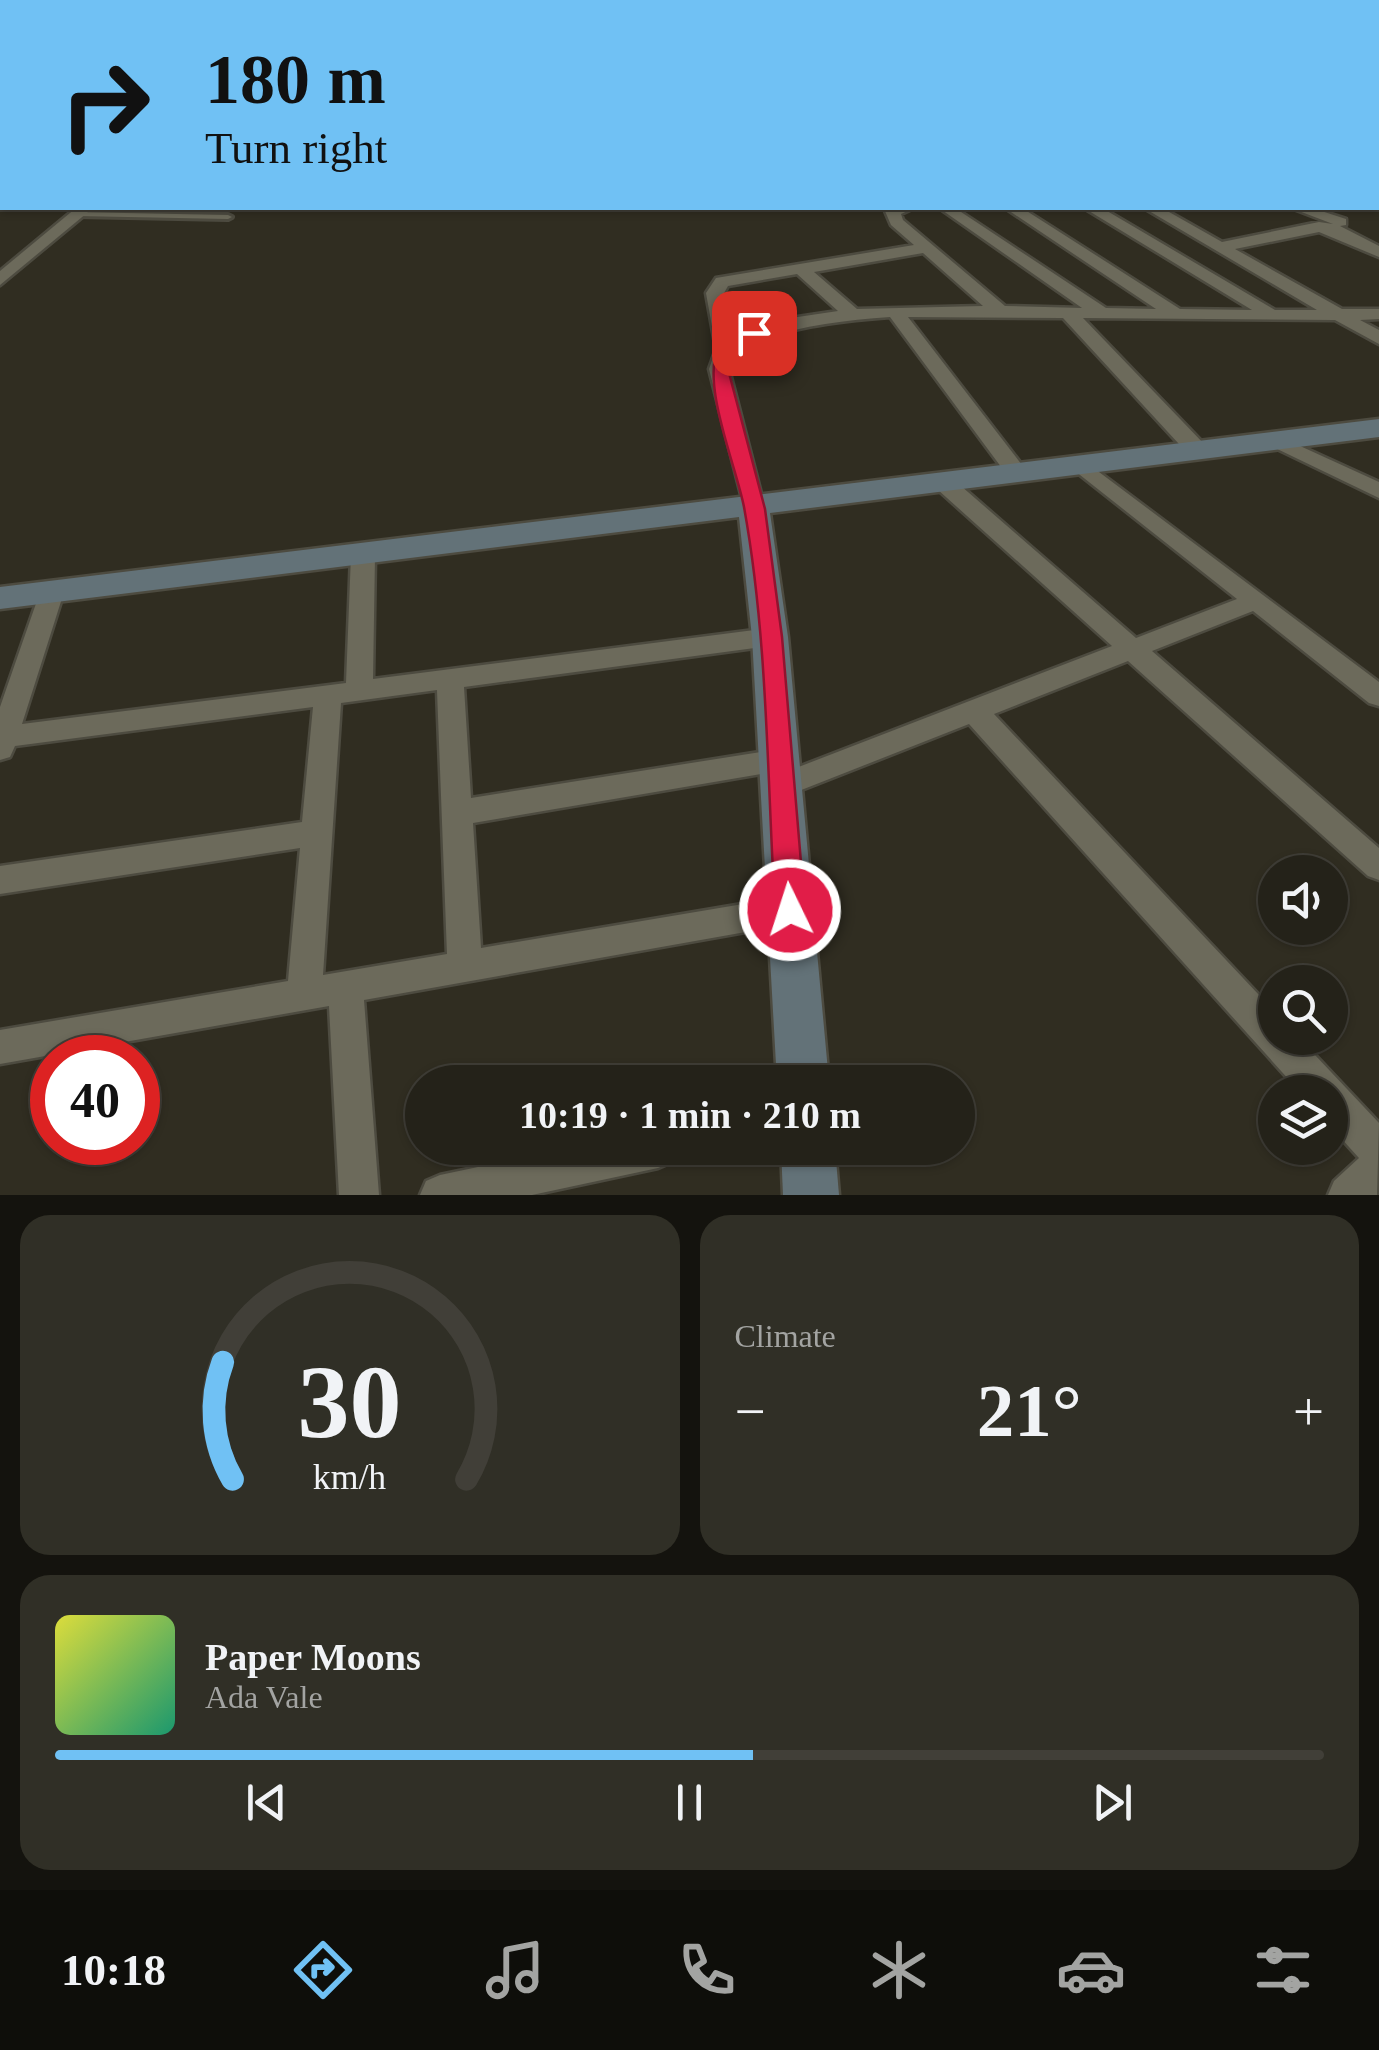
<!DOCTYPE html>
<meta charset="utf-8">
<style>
:root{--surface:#242219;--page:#302f26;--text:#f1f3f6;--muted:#a3a4a2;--line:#413f38;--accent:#70c1f4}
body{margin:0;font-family:"Times New Roman",serif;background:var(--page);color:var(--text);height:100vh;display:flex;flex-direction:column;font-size:38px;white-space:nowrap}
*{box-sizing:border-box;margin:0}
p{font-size:32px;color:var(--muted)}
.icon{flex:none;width:55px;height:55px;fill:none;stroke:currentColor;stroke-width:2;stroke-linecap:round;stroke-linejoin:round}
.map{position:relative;height:1195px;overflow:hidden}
.sheet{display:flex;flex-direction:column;gap:20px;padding:20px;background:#14130e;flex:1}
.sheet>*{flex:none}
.banner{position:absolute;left:0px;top:0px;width:1380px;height:210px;box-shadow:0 2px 8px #0004,0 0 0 2px var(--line);background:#70c1f4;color:#111;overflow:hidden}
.buttons{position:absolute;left:1258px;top:855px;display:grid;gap:20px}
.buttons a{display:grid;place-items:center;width:90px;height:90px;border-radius:50%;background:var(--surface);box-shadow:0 2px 8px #0004,0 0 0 2px var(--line);font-size:50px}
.speed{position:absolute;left:30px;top:1035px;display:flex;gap:20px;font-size:50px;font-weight:700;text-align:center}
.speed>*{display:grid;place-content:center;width:130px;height:130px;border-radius:50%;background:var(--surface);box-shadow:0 2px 8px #0004,0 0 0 2px var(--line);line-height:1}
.speed .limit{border:15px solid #d22;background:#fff;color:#111}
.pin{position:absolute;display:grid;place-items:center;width:85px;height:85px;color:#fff;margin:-42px;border-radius:20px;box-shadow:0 5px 15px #0006}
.me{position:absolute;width:110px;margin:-55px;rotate:356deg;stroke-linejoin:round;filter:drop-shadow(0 0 8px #0008)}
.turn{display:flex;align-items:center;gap:35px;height:210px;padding:0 40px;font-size:45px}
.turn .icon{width:130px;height:130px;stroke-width:2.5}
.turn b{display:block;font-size:70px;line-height:85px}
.big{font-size:75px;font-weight:700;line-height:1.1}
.sheet .tile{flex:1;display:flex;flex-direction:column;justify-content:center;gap:15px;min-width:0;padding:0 35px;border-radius:30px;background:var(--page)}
.sheet .dial{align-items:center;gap:0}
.dial svg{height:260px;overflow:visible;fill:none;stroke:var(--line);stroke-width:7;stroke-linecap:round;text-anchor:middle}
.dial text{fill:var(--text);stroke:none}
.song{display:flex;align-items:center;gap:30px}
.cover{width:120px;height:120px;border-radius:15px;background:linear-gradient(135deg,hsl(60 70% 55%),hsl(160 70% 35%))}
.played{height:10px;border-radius:5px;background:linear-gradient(90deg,var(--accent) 55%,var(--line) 55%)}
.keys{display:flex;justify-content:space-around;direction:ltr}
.heat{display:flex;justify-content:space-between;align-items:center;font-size:55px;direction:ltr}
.sheet .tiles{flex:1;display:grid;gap:20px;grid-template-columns:1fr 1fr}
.tile:last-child{grid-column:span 2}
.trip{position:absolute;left:405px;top:1065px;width:570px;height:100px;border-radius:50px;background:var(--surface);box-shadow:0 2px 8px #0004,0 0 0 2px var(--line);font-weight:700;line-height:100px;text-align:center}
.menu{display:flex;height:160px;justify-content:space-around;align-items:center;background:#0e0e0a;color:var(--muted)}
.menu .icon{width:70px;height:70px}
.menu .current{color:var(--accent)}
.menu b{font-size:45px;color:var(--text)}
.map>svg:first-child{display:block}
</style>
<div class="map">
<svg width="1379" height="1195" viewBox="0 0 1379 1195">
<rect width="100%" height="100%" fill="#302d21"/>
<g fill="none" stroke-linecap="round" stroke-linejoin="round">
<!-- lane casing -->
<g stroke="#4d4b40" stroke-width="6">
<path id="lane" d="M74,212L228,215L232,217L228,219L77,216H74Z"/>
</g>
<!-- street casing -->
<g stroke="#4d4b40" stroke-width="5">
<g id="street">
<path d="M917,0H933L934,2H920Z"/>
<path d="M1327,0H1345L1346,2H1330Z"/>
<rect x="1378" y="21" width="1" height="6"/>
<rect x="0" y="51" width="2" height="6"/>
<path d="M2,102V110L0,111V103Z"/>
<path d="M76,208H93L0,285V271Z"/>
<path d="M889,208H914L901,214L903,220L1005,306L1082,308L939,208H955L1106,308L1156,309L1005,208H1022L1180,309L1252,310L1084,208H1102L1275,310H1317L1144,208H1162L1222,242L1319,222L1333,224L1291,208H1312L1346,219V225L1340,226L1379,246V257L1319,232L1235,249L1342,309H1379V319L1360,320L1379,330V344L1335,320L1083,318L1206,446V456H1190L1063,318L908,317L1029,474L1018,481L1010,479L890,317C836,321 784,327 733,352L729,369L765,509L762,514H746L709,369L716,349L706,293L716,278L914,245L891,225L885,211ZM923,253L983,306L857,309L814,272ZM797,274L838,311L791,318L732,338L724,293L728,286Z"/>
<path d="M1276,435L1379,482V498L1269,445L1265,441Z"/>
<path d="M1083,460L1379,682V706L1369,703L1253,611L1152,651L1379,848V880L1368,876L1128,661L994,714L1275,1012V1038H1299L1379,1123L1377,1195H1328L1334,1181L1359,1158L1330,1126V1092H1300L969,724L781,798L770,794L766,786L770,778L1112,646L937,489L934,484L937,479H953L1136,638L1237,599L1075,471L1072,466Z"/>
<path d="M363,547L375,555L373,679L770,628L783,637L770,646L464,687L471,798L779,749L789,752L794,760L789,768L779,771L473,823L481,948L790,896L802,900L806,910L802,920L790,924L364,1000L379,1195H339L329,1006L0,1064V1030L288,981L300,848L0,894V866L302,822L313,707L15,746L10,757L0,760V707L40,592L52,584L64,592L22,724L346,683L351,555ZM437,690L447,954L323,975L341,703Z"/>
<path d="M569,1148H678L672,1162L658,1168L532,1195H420L426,1181L440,1175Z"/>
</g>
</g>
<!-- secondary casing -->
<g stroke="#4d4b40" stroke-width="5">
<g id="secondary">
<path d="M1379,419V437L770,513L788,637L829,1082H777L752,637L739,517L0,609V587Z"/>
<path d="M781,1148H835L839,1195H783Z"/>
</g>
</g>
<!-- lane -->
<use href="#lane" fill="#6c6a5b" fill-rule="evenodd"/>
<!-- street -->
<use href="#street" fill="#6c6a5b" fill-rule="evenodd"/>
<!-- secondary -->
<use href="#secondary" fill="#637278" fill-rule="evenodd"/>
</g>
<!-- route -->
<path fill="#e11d48" stroke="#92132f" stroke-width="2.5" d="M748,330L762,333L733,351L728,369L765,509L782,637L805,910L801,919L790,923L780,919L775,910C767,777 768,639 744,507C736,465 700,383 719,345Z"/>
</svg>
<div class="buttons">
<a><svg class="icon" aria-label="sound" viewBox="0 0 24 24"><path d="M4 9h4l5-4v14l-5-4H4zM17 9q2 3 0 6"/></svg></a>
<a><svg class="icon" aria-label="search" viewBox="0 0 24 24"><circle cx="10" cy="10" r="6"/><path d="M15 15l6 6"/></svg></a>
<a><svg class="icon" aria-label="layers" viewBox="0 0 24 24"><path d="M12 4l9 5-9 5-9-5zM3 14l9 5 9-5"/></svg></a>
</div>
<div class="speed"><div class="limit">40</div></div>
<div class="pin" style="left:754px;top:333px;background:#d93025"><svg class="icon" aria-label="arrive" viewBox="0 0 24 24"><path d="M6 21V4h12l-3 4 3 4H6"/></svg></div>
<svg class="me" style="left:790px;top:910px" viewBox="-20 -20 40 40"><circle r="17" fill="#e11d48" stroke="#fff" stroke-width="3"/><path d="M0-11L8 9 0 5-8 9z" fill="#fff"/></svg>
<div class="trip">10:19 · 1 min · 210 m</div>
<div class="banner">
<div class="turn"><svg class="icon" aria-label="right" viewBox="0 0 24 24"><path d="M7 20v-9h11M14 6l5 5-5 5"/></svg><div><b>180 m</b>Turn right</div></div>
</div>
</div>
<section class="sheet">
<div class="tiles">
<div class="tile dial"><svg viewBox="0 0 100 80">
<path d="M14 69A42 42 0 1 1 86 69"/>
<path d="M14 69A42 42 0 0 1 11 33" stroke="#70c1f4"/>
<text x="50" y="56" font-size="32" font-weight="700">30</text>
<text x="50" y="72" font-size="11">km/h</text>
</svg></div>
<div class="tile"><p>Climate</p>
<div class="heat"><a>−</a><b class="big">21°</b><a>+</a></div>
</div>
<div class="tile">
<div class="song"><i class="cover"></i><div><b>Paper Moons</b><p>Ada Vale</p></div></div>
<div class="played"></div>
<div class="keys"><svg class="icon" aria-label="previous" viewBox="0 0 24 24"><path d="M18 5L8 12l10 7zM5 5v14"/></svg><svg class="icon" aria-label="pause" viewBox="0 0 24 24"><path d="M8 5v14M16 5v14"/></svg><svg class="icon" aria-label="next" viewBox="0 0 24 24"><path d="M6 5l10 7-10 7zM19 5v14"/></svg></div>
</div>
</div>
</section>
<nav class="menu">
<b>10:18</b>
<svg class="icon current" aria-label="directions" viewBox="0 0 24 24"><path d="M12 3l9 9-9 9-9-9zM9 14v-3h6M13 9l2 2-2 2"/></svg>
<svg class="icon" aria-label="music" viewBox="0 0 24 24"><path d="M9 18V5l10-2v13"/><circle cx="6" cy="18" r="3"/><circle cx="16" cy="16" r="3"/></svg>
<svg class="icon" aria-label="phone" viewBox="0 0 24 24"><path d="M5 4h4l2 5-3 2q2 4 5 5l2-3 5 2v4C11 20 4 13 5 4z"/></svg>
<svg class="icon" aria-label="climate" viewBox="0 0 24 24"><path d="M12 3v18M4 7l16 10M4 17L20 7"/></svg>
<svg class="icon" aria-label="car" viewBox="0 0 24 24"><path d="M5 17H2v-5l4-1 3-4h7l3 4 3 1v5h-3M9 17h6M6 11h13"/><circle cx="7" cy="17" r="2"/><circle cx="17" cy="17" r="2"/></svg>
<svg class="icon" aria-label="filters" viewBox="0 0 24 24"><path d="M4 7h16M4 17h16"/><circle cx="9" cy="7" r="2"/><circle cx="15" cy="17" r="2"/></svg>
</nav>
